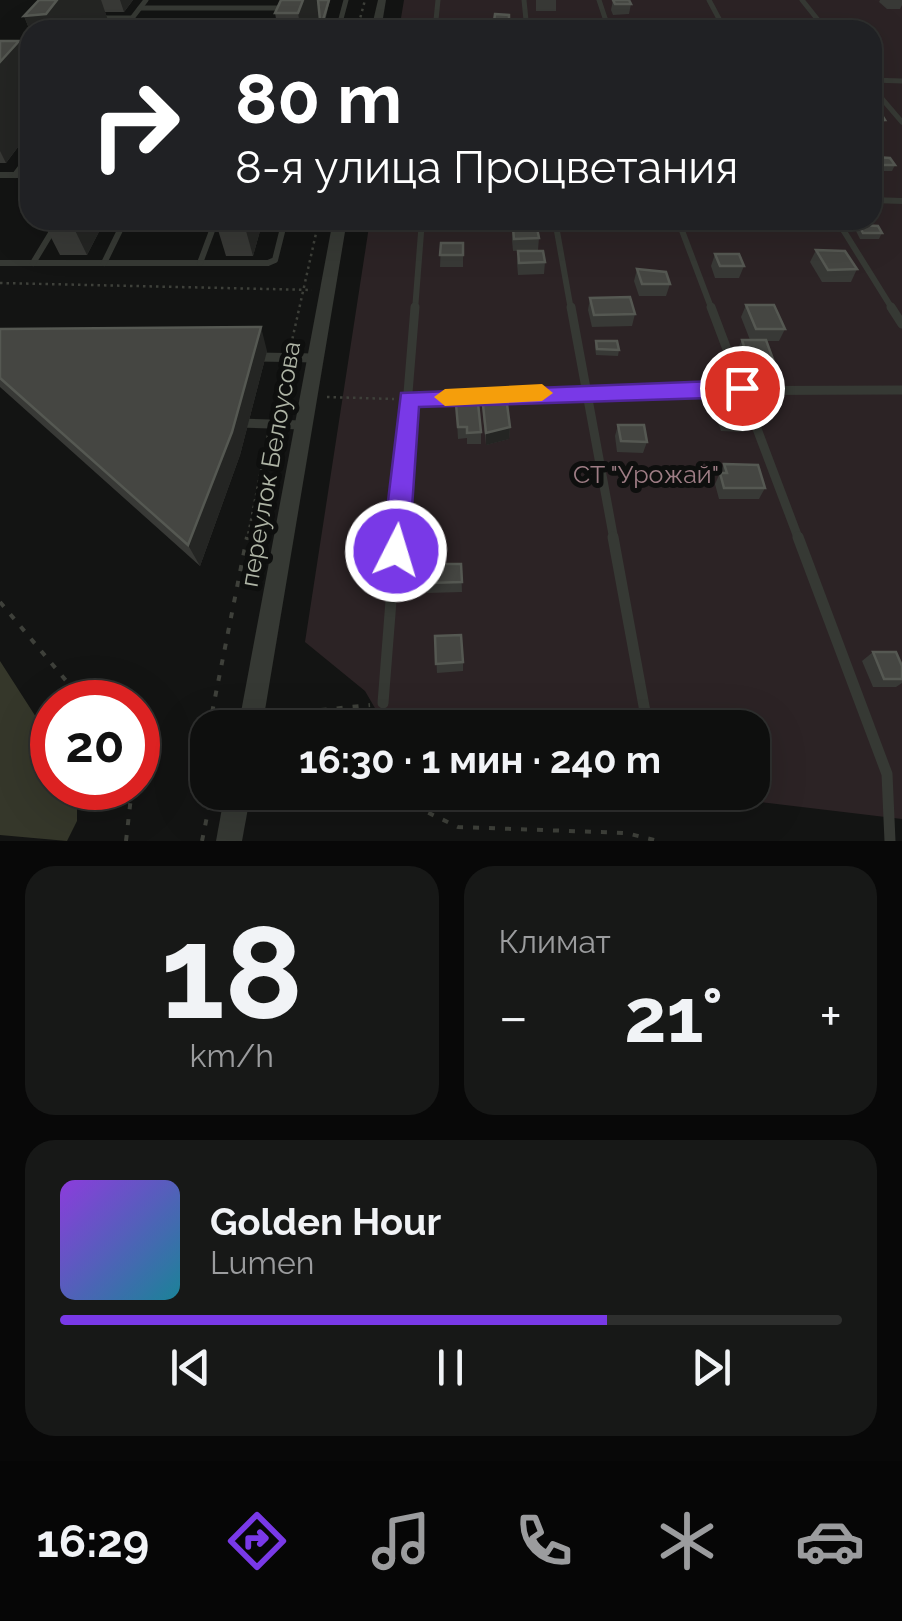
<!DOCTYPE html>
<html lang="ru">
<meta charset="utf-8">
<style>
:root{--surface:#0e0f0e;--page:#171817;--text:#f1f3f6;--muted:#9b9c9e;--line:#2e2f2e;--accent:#7939e7}
body{margin:0;font-family:Raleway,sans-serif;background:var(--page);color:var(--text);height:100vh;display:flex;flex-direction:column;font-size:38px;white-space:nowrap}
*{box-sizing:border-box;margin:0}
p{font-size:32px;color:var(--muted)}
.icon{flex:none;width:55px;height:55px;fill:none;stroke:currentColor;stroke-width:2;stroke-linecap:round;stroke-linejoin:round}
.map{position:relative;height:841px;overflow:hidden}
.side{display:flex;flex-direction:column;gap:25px;padding:25px;background:#080808;flex:1}
.side>*{flex:none}
.guide{position:absolute;left:20px;top:20px;width:862px;height:210px;border-radius:30px;box-shadow:0 10px 40px #0002,0 0 0 2px var(--line);background:#202124;color:#fff;overflow:hidden}
.speed{position:absolute;left:30px;top:680px;display:flex;gap:20px;font-size:50px;font-weight:700;text-align:center}
.speed>*{display:grid;place-content:center;width:130px;height:130px;border-radius:50%;background:var(--surface);box-shadow:0 10px 40px #0002,0 0 0 2px var(--line);line-height:1}
.speed .limit{border:15px solid #d22;background:#fff;color:#111}
.pin{position:absolute;display:grid;place-items:center;width:85px;height:85px;color:#fff;margin:-42px;border:5px solid #fff;border-radius:50%;box-shadow:0 2px 10px #0007}
.me{position:absolute;width:110px;margin:-55px;rotate:5deg;stroke-linejoin:round;filter:drop-shadow(0 0 8px #0008)}
.turn{display:flex;align-items:center;gap:35px;height:210px;padding:0 50px;font-size:45px}
.turn .icon{width:130px;height:130px;stroke-width:2.5}
.turn b{display:block;font-size:70px;line-height:85px}
.big{font-size:75px;font-weight:700;line-height:1.1}
.side .widget{flex:1;display:flex;flex-direction:column;justify-content:center;gap:15px;min-width:0;padding:0 35px;border-radius:30px;background:var(--page)}
.side .dial{align-items:center;gap:0}
.dial b{font-size:130px;line-height:1}
.song{display:flex;align-items:center;gap:30px}
.cover{width:120px;height:120px;border-radius:15px;background:linear-gradient(135deg,hsl(270 70% 55%),hsl(190 70% 35%))}
.played{height:10px;border-radius:5px;background:linear-gradient(90deg,var(--accent) 70%,var(--line) 70%)}
.keys{display:flex;justify-content:space-around;direction:ltr}
.heat{display:flex;justify-content:space-between;align-items:center;font-size:55px;direction:ltr}
.side .tiles{flex:1;display:grid;gap:25px;grid-template-columns:1fr 1fr}
.widget:last-child{grid-column:span 2}
.trip{position:absolute;left:190px;top:710px;width:580px;height:100px;border-radius:30px;background:var(--surface);box-shadow:0 10px 40px #0002,0 0 0 2px var(--line);font-weight:700;line-height:100px;text-align:center}
.tabs{display:flex;height:160px;justify-content:space-around;align-items:center;background:#060606;color:var(--muted)}
.tabs .icon{width:70px;height:70px}
.tabs .selected{color:var(--accent)}
.tabs b{font-size:45px;color:var(--text)}
.map>svg:first-child{display:block}
</style>
<div class="map">
<svg width="902" height="841" viewBox="0 0 902 841">
<rect width="100%" height="100%" fill="#131413"/>
<!-- green -->
<path fill="#2c2325" d="M404,0H902V819L684,793L752,792V728L386,727L365,691L305,642L370,220H872V30H399Z"/>
<!-- water -->
<path fill="#35372a" d="M0,661L52,742V788H77V821L67,841L0,835Z"/>
<g fill="none" stroke-linecap="round" stroke-linejoin="round">
<!-- path-far1 -->
<g stroke="#3e403a" stroke-width="2.5" stroke-dasharray="2.5 4" stroke-linecap="butt">
<path d="M265,30L270,18"/>
<path d="M357,30L365,0"/>
<path d="M0,283L312,290"/>
<path d="M291,345L319,220"/>
<path d="M327,397L394,399"/>
<path d="M273,413L285,368"/>
<path d="M247,540L268,435"/>
</g>
<!-- path -->
<g stroke="#3e403a" stroke-width="4" stroke-dasharray="6 10" stroke-linecap="butt">
<path d="M0,602L84,702"/>
<path d="M273,715L370,705"/>
<path d="M209,728L247,537"/>
<path d="M208,734V755"/>
<path d="M385,792L458,827L626,833L658,841"/>
<path d="M126,841L132,788"/>
<path d="M202,841L212,792"/>
</g>
<!-- lane-far3 -->
<g stroke="#363934" stroke-width="5">
<path d="M524,0L527,30"/>
<path d="M599,0L609,30"/>
<path d="M709,0L725,30"/>
<path d="M802,0L826,30"/>
<path d="M140,8H289"/>
<path d="M99,18H132"/>
<path d="M123,30L146,0"/>
<path d="M338,30L346,0"/>
<path d="M435,30L438,0"/>
<path d="M872,80L902,81"/>
<path d="M872,87L902,122"/>
</g>
<!-- lane-far2 -->
<g stroke="#363934" stroke-width="6">
<path d="M0,175H30"/>
<path d="M15,175L30,155"/>
<path d="M872,200L902,201"/>
<path d="M555,220L571,310"/>
<path d="M678,220L712,310"/>
<path d="M837,220L893,310"/>
<path d="M0,263H268L275,260L285,220"/>
<path d="M33,263L59,220"/>
<path d="M104,263L125,220"/>
<path d="M200,263L216,220"/>
<path d="M415,310L422,220"/>
</g>
<!-- lane-far1 -->
<g stroke="#363934" stroke-width="9">
<path d="M571,307L614,540"/>
<path d="M711,307L799,540"/>
<path d="M891,307L902,324"/>
<path d="M258,357L316,358"/>
<path d="M409,399L583,391L902,390"/>
<path d="M238,423L302,425"/>
<path d="M396,540L415,307"/>
</g>
<!-- lane -->
<g stroke="#363934" stroke-width="11">
<path d="M613,537L648,728"/>
<path d="M798,537L887,774L890,841"/>
<path d="M383,703L396,537"/>
</g>
<!-- street -->
<g fill="#363934" fill-rule="evenodd">
<path d="M378,0H386L381,30H371Z"/>
<path d="M333,220H347L262,728H238Z"/>
<path d="M225,792H251L242,841H216Z"/>
</g>
</g>
<!-- wall -->
<g fill="#383936">
<path d="M39,0H133L124,12H105L110,26L107,30L30,31L24,16Z"/>
<path d="M281,0H330L324,25H321L320,30H278L275,13Z"/>
<rect x="536" y="0" width="20" height="11"/>
<path d="M613,0L631,4L629,14L613,15L611,10Z"/>
<path d="M880,0H902V5L900,9H887L879,2Z"/>
<path d="M495,14L509,15V30H494Z"/>
<path d="M634,20L653,26L652,28L662,30H632Z"/>
<path d="M0,41H19L30,67V131L6,163H0Z"/>
<path d="M872,112L885,120L880,132H872Z"/>
<path d="M874,157L895,165L892,171H876L872,165Z"/>
<path d="M30,172V197L23,183Z"/>
<path d="M42,220H105L87,255H60Z"/>
<path d="M215,220H263L253,256H226Z"/>
<path d="M429,220H448V226H430Z"/>
<path d="M700,220H718L717,222H701Z"/>
<path d="M859,225L882,233L879,239H860L856,231Z"/>
<path d="M513,228L539,238L538,250L513,251L512,240Z"/>
<path d="M441,243H463V267H440Z"/>
<path d="M816,250L857,269L851,282H822L810,262Z"/>
<path d="M518,251L545,262L544,274L518,275L517,263Z"/>
<path d="M715,254L744,266L739,278H715L711,266Z"/>
<path d="M637,269L670,284L666,296H639L634,281Z"/>
<path d="M590,298L635,314L632,326L592,327L588,310Z"/>
<path d="M746,305L785,329L779,341H766L774,362L768,374H744L736,352L742,340H750L741,317Z"/>
<path d="M0,329L267,351L240,455L200,566L0,387Z"/>
<path d="M596,341L619,350L618,356L596,355L595,347Z"/>
<path d="M722,403L750,420L744,432L721,431L716,415Z"/>
<path d="M456,404L481,432V444H467V438L458,439Z"/>
<path d="M483,405L510,427L509,439L486,445L483,416Z"/>
<path d="M618,425L647,442L643,453L617,452L615,436Z"/>
<path d="M724,464L765,488L759,499H719L715,484Z"/>
<path d="M427,564H461L462,592L427,593Z"/>
<path d="M435,636L463,662V671L437,673Z"/>
<path d="M873,652L902,666V683L896,687H873L862,661Z"/>
</g>
<!-- shaded-wall -->
<g fill="#242523">
<path d="M57,0H101L110,26L107,30L30,31L24,16Z"/>
<path d="M120,0H133L124,12Z"/>
<path d="M303,0H318L321,25L320,30H301L298,13Z"/>
<path d="M19,41L30,67V131L6,163L0,151V62Z"/>
<path d="M70,220H105L87,255Z"/>
<path d="M243,220H263L253,256Z"/>
<path d="M261,327L267,351L240,455L200,566L188,545Z"/>
<path d="M510,427L509,439L486,445V433Z"/>
</g>
<!-- building -->
<g fill="#454642" stroke="#555852" stroke-width="2.5">
<path d="M39,0H57L46,14L24,16Z"/>
<path d="M281,0H303L298,13H275Z"/>
<path d="M318,0H329L323,20H320Z"/>
<path d="M613,0H629L631,4H615Z"/>
<path d="M495,14L509,15V21H494Z"/>
<path d="M634,20L650,21L653,26L636,25Z"/>
<path d="M166,22L201,24L198,30H161Z"/>
<path d="M643,28H661L662,30H644Z"/>
<path d="M0,41H19L0,62Z"/>
<path d="M872,112H880L885,120H872Z"/>
<path d="M874,157L890,158L895,165H879Z"/>
<path d="M30,172V183H23Z"/>
<path d="M859,225L878,226L882,233H863Z"/>
<path d="M513,228H537L539,238L514,239Z"/>
<path d="M441,243H463V255H440Z"/>
<path d="M816,250L845,251L857,269L828,270Z"/>
<path d="M518,251H543L545,262L519,263Z"/>
<path d="M715,254H739L744,266H720Z"/>
<path d="M637,269L666,272L670,284H642Z"/>
<path d="M630,297L635,314L594,315L590,298Z"/>
<path d="M746,305H774L785,329H756Z"/>
<path d="M261,327L232,432L188,545L0,378V329Z"/>
<path d="M742,340H766L774,362H749Z"/>
<path d="M596,341H617L619,350L597,349Z"/>
<path d="M478,403L481,432L467,433V427H458L456,404Z"/>
<path d="M722,403L745,404L750,420H726Z"/>
<path d="M507,404L510,427L486,433L483,405Z"/>
<path d="M618,425H644L647,442L621,441Z"/>
<path d="M724,464L758,465L765,488H724L720,473H727Z"/>
<path d="M427,564H461L462,582L427,583Z"/>
<path d="M461,635L463,662L436,664L435,636Z"/>
<path d="M873,652H896L902,666V679H884Z"/>
</g>
<!-- route -->
<path fill="#7939e7" stroke="#4f2596" stroke-width="2.5" d="M742,380L753,388L742,397L419,407L409,551L405,559H386L382,551L401,393Z"/>
<!-- slow -->
<path fill="#f59e0b" d="M542,384L553,393L542,401L445,406L434,397L445,389Z"/>
<g text-anchor="middle" dominant-baseline="central" stroke-width="10" stroke-linejoin="round" paint-order="stroke">
<!-- street labels -->
<g font-size="25" fill="#aeb4a5" stroke="#0e0f0e">
<text transform="translate(270 464) rotate(-80)">переулок Белоусова</text>
</g>
<!-- park labels -->
<g font-size="25" fill="#9e7d85" stroke="#0e0f0e">
<text x="646" y="474">СТ "Урожай"</text>
</g>
</g>
</svg>
<div class="speed"><div class="limit">20</div></div>
<div class="pin" style="left:742px;top:388px;background:#d93025"><svg class="icon" aria-label="arrive" viewBox="0 0 24 24"><path d="M6 21V4h12l-3 4 3 4H6"/></svg></div>
<svg class="me" style="left:396px;top:551px" viewBox="-20 -20 40 40"><circle r="17" fill="#7939e7" stroke="#fff" stroke-width="3"/><path d="M0-11L8 9 0 5-8 9z" fill="#fff"/></svg>
<div class="trip">16:30 · 1 мин · 240 m</div>
<div class="guide">
<div class="turn"><svg class="icon" aria-label="right" viewBox="0 0 24 24"><path d="M7 20v-9h11M14 6l5 5-5 5"/></svg><div><b>80 m</b>8-я улица Процветания</div></div>
</div>
</div>
<section class="side">
<div class="tiles">
<div class="widget dial"><b>18</b><p>km/h</p></div>
<div class="widget"><p>Климат</p>
<div class="heat"><a>−</a><b class="big">21°</b><a>+</a></div>
</div>
<div class="widget">
<div class="song"><i class="cover"></i><div><b>Golden Hour</b><p>Lumen</p></div></div>
<div class="played"></div>
<div class="keys"><svg class="icon" aria-label="previous" viewBox="0 0 24 24"><path d="M18 5L8 12l10 7zM5 5v14"/></svg><svg class="icon" aria-label="pause" viewBox="0 0 24 24"><path d="M8 5v14M16 5v14"/></svg><svg class="icon" aria-label="next" viewBox="0 0 24 24"><path d="M6 5l10 7-10 7zM19 5v14"/></svg></div>
</div>
</div>
</section>
<nav class="tabs">
<b>16:29</b>
<svg class="icon selected" aria-label="directions" viewBox="0 0 24 24"><path d="M12 3l9 9-9 9-9-9zM9 14v-3h6M13 9l2 2-2 2"/></svg>
<svg class="icon" aria-label="music" viewBox="0 0 24 24"><path d="M9 18V5l10-2v13"/><circle cx="6" cy="18" r="3"/><circle cx="16" cy="16" r="3"/></svg>
<svg class="icon" aria-label="phone" viewBox="0 0 24 24"><path d="M5 4h4l2 5-3 2q2 4 5 5l2-3 5 2v4C11 20 4 13 5 4z"/></svg>
<svg class="icon" aria-label="climate" viewBox="0 0 24 24"><path d="M12 3v18M4 7l16 10M4 17L20 7"/></svg>
<svg class="icon" aria-label="car" viewBox="0 0 24 24"><path d="M5 17H2v-5l4-1 3-4h7l3 4 3 1v5h-3M9 17h6M6 11h13"/><circle cx="7" cy="17" r="2"/><circle cx="17" cy="17" r="2"/></svg>
</nav>
